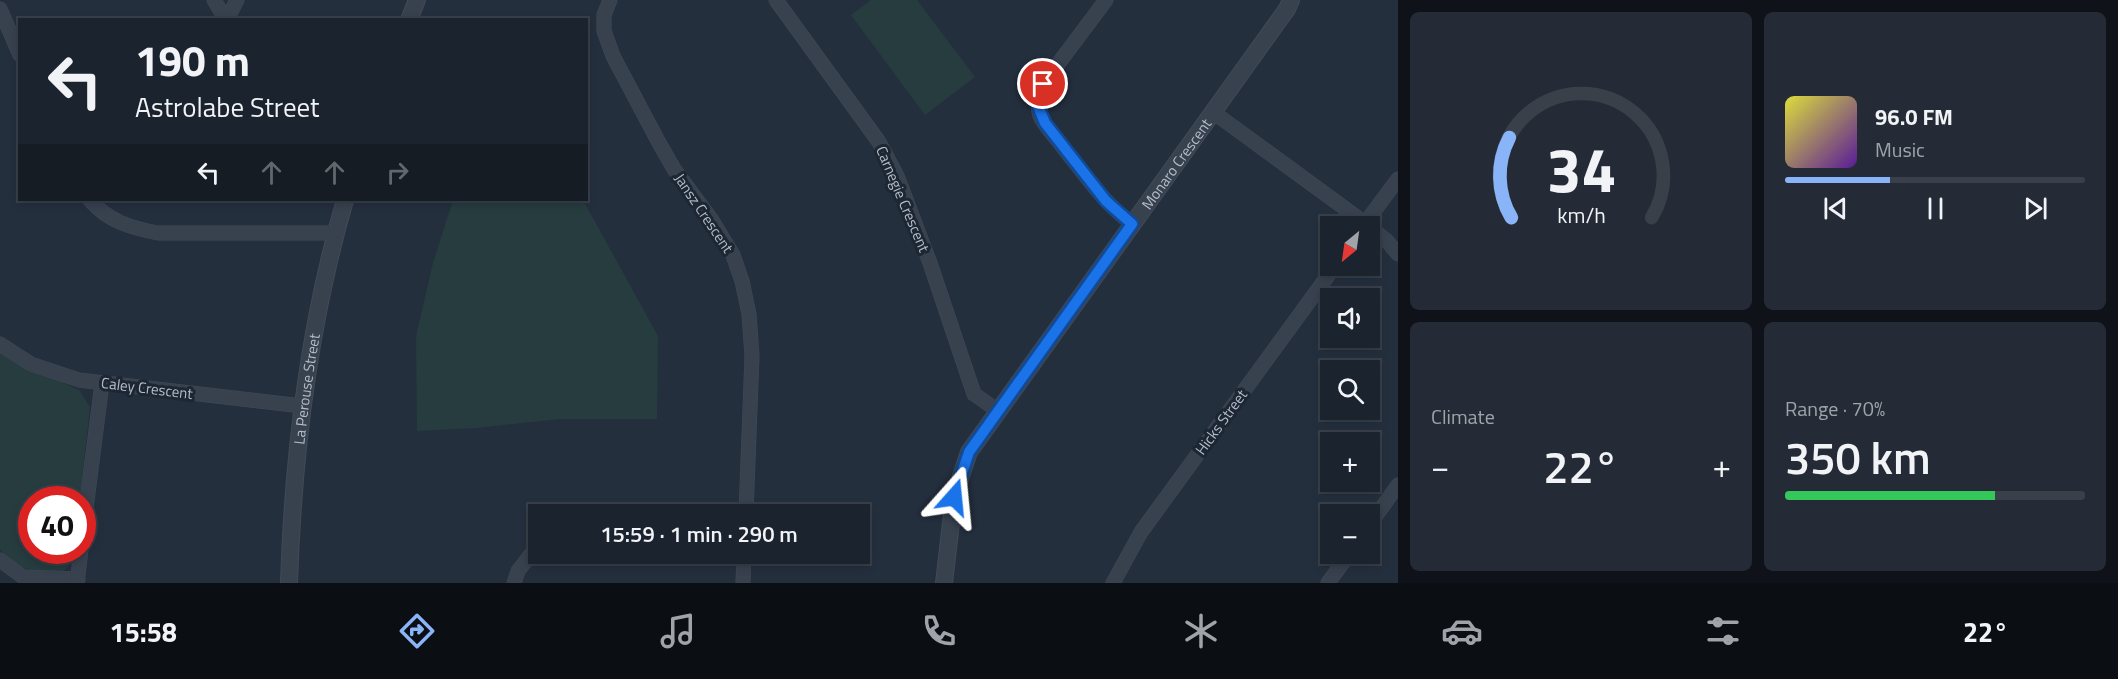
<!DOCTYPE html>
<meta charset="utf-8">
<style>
:root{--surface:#1b232e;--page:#242b36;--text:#f1f3f6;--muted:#a0a4aa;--line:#39404a;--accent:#8ab4f8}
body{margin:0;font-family:"Titillium Web",sans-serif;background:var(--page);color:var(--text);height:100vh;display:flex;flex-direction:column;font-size:22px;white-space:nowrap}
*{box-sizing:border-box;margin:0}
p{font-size:20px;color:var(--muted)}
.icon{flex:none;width:33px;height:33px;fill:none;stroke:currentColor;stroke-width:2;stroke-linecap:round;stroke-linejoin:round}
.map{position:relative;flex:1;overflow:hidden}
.panel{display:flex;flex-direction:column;gap:12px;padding:12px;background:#0f1319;width:720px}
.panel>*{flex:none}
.guide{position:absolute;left:18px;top:18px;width:570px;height:183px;border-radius:0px;box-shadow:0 3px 9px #0003,0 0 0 2px var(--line);background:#1b232e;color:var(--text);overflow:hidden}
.needle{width:39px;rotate:209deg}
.controls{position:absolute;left:1320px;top:216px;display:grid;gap:12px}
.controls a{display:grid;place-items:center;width:60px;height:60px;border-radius:0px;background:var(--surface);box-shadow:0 3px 9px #0003,0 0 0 2px var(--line);font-size:30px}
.speed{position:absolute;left:18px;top:486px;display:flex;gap:12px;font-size:30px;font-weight:700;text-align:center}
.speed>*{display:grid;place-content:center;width:78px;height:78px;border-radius:50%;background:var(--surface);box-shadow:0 3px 9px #0003,0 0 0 2px var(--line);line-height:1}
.speed .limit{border:9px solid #d22;background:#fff;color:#111}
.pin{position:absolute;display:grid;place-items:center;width:51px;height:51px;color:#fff;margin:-26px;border:3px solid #fff;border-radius:50%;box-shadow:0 2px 6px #0007}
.me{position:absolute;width:66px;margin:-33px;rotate:18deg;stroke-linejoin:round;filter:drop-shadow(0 0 4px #0008)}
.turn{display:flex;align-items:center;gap:21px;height:126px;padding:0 18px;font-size:27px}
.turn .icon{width:78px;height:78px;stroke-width:2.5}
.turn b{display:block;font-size:42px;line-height:51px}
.lanes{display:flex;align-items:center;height:57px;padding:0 18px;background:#0003;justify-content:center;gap:30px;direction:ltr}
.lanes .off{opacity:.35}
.big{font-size:45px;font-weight:600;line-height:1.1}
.panel .widget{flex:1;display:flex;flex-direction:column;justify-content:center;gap:9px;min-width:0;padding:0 21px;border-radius:9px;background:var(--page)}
.panel .dial{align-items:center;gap:0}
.dial svg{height:156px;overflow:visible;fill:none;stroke:var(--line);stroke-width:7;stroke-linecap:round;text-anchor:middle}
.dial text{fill:var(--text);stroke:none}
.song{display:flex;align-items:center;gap:18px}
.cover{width:72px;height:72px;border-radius:9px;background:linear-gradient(135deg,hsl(60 70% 55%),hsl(270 70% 35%))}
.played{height:6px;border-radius:3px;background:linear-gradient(90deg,var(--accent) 35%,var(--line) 35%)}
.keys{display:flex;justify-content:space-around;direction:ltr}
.heat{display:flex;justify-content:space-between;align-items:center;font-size:33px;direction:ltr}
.charge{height:9px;border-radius:4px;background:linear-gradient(90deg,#34c759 70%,var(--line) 0)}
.panel .tiles{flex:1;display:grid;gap:12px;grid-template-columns:repeat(2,1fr)}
.trip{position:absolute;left:528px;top:504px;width:342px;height:60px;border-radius:0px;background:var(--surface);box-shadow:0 3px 9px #0003,0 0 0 2px var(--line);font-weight:600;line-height:60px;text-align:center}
.dock{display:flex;height:96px;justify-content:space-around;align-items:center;background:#0b0e12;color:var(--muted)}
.dock .icon{width:42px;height:42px}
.dock .selected{color:var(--accent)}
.dock b{font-size:27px;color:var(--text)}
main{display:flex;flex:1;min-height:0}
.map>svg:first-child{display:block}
</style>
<main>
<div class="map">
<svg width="1398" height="583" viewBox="0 0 1398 583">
<rect width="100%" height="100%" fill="#242f3e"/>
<!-- green -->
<g fill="#263c3f">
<path d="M871,0H917L975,77L925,115L851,15Z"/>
<path d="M453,200H583L658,336L657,419H560L476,428L417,431L416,336L433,263Z"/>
<path d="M0,353L36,373L57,380L79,390L90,407L80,499L32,500V550L74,551L73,561L62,573C33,571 19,573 0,549Z"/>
</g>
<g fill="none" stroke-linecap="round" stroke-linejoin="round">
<!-- minor casing -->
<g stroke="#414a57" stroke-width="15">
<g id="minor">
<path d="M214,0L226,20"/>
<path d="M610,0L604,15V31L613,56L658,141L674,169L711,219L733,255L742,281L749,314L752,356L746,514"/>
<path d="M776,0L879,142L897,176L930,263L974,394L998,411"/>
<path d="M1106,0L1043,84C1039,94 1036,105 1040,116C1044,126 1055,136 1062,146C1084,174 1104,203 1132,224"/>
<path d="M0,9L20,55"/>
<path d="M227,20L237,0"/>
<path d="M1213,112L1369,226"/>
<path d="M90,200C108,221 131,228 158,233H336"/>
<path d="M1363,226L1398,179"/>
<path d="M1370,227L1387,241L1398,254"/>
<path d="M0,344L31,364L79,380L302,406"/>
<path d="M602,514L623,513L648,514"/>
<path d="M1370,524L1398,485"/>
<path d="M82,540L102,383"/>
<path d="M0,560L23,577L78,579"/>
<path d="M77,583L81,550"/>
<path d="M514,583L518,571L538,545"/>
<path d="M743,583L744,554"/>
<path d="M1113,583L1141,532L1335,266"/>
<path d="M1328,583L1349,554"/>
</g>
</g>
<!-- tertiary casing -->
<g stroke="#414a57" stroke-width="18">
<g id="tertiary">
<path d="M409,20L417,0"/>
<path id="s1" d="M289,583C293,454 309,324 345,200"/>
<path id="s2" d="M944,583L954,497L969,452L1287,9L1291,0"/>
</g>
</g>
<!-- minor -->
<use href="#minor" stroke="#38414e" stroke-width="14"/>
<!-- tertiary -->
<use href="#tertiary" stroke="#38414e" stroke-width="16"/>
</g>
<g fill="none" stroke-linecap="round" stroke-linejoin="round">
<!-- route casing -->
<g stroke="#114b97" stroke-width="15">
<path id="route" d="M954,497L969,452L1132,224L1106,201L1045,123L1038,106L1039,95L1043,84"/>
</g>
<!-- route -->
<use href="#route" stroke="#1a73e8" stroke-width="10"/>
</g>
<g text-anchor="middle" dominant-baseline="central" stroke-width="6" stroke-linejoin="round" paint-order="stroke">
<!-- street labels -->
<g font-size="15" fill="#b4bcc9" stroke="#1d2633">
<text stroke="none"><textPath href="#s2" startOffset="489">Monaro Crescent</textPath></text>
<text transform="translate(903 199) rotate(67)">Carnegie Crescent</text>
<text transform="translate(704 213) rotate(56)">Jansz Crescent</text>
<text transform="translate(147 388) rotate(7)">Caley Crescent</text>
<text stroke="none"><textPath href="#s1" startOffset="195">La Perouse Street</textPath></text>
<text transform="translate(1221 422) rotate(-54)">Hicks Street</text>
</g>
</g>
</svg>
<div class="controls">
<a><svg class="needle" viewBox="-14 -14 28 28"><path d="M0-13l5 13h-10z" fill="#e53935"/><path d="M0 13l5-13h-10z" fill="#a0a4aa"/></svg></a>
<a><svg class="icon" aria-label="sound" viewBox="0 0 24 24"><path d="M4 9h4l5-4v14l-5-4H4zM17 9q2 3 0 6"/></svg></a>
<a><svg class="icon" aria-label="search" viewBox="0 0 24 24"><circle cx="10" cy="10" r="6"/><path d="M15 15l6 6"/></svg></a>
<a>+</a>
<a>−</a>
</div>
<div class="speed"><div class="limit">40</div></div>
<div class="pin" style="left:1043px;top:84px;background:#d93025"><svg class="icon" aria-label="arrive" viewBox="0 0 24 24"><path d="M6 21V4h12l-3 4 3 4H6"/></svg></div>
<svg class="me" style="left:954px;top:497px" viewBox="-20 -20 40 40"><path d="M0-17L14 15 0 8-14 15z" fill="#1a73e8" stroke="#fff" stroke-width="4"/></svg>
<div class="trip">15:59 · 1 min · 290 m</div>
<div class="guide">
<div class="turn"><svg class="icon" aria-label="left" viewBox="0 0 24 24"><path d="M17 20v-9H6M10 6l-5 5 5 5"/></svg><div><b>190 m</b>Astrolabe Street</div></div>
<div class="lanes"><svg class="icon" aria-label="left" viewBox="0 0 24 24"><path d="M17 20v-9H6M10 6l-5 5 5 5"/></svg><svg class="icon off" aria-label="ahead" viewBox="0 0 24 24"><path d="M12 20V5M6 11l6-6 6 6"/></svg><svg class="icon off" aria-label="ahead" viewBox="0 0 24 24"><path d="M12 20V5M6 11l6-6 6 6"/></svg><svg class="icon off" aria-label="right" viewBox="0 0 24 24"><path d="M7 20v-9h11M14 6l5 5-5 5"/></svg></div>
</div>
</div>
<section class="panel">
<div class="tiles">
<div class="widget dial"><svg viewBox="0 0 100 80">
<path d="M14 69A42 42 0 1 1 86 69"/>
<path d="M14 69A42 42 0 0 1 13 28" stroke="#8ab4f8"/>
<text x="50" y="56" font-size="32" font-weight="700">34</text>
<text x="50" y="72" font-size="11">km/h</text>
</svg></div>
<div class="widget">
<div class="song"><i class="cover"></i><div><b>96.0 FM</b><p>Music</p></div></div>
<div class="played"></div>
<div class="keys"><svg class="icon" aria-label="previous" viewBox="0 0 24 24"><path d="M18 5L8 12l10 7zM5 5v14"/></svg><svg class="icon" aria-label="pause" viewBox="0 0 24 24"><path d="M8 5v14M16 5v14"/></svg><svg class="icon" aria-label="next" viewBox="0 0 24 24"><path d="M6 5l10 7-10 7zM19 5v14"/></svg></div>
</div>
<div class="widget"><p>Climate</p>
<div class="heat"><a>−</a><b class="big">22°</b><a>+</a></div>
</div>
<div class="widget"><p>Range · 70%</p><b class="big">350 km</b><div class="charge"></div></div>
</div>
</section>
</main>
<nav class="dock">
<b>15:58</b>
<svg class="icon selected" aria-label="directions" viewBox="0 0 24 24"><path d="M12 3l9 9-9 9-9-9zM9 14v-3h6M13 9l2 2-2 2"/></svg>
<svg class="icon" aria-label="music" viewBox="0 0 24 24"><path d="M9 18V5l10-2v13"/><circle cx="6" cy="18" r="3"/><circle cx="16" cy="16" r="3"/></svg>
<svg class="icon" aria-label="phone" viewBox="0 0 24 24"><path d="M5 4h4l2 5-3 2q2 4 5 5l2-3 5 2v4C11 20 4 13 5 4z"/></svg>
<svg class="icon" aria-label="climate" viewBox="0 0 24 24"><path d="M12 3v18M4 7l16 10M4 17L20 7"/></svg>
<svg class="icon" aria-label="car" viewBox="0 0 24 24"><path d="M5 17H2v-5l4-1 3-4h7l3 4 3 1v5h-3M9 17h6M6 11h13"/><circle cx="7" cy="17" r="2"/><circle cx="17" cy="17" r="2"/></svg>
<svg class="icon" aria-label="filters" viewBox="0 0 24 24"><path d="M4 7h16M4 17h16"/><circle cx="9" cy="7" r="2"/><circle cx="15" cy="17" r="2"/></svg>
<b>22°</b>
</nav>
